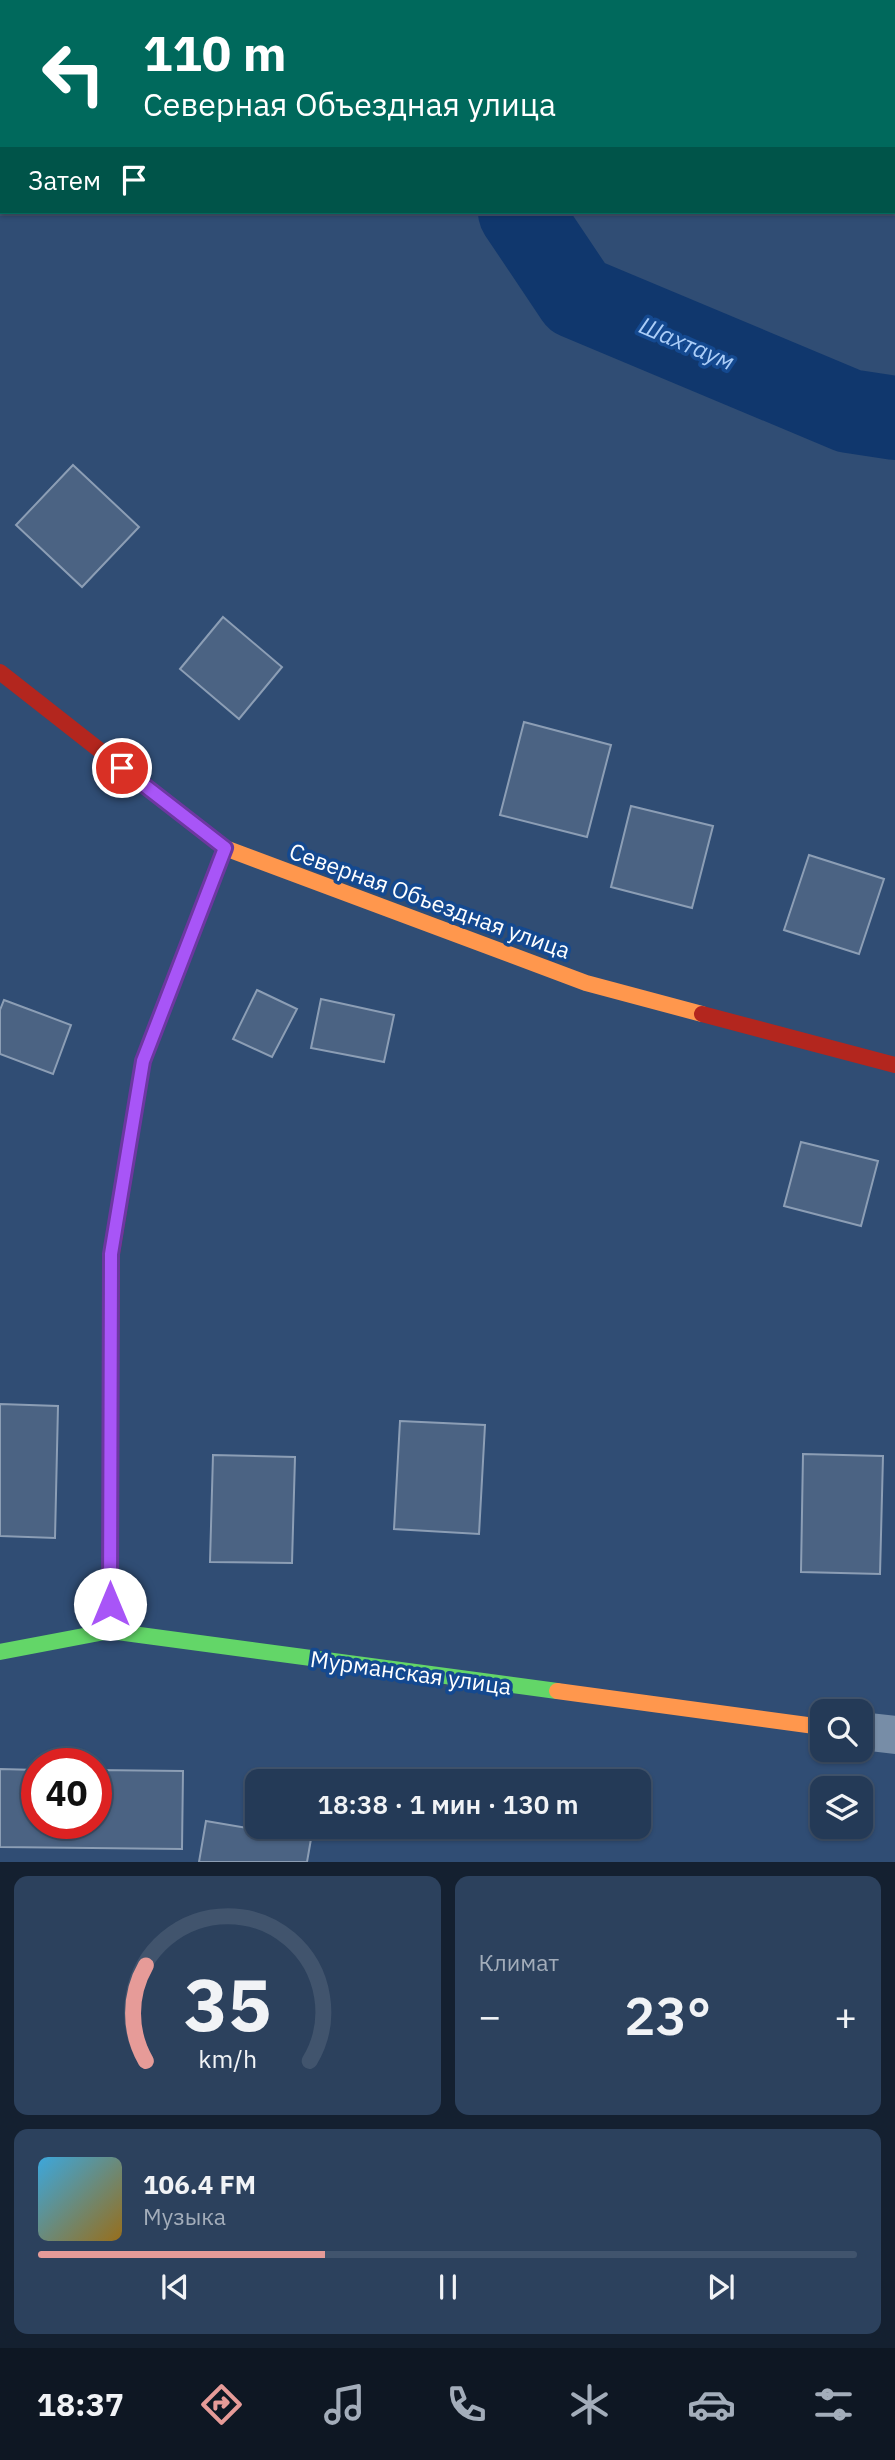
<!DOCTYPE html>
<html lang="ru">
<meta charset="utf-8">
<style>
:root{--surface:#243a57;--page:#2c415d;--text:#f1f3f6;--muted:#a3adba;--line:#41546d;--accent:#e69b98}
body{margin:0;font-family:"IBM Plex Sans",sans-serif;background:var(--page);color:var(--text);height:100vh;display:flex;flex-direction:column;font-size:26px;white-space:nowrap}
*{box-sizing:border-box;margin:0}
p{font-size:23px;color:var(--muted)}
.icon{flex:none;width:38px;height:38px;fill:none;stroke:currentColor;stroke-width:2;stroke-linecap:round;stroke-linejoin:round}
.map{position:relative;height:1862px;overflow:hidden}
.side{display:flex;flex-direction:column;gap:14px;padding:14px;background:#142030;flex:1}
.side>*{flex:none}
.hud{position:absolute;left:0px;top:0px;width:896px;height:214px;box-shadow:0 2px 5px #0004,0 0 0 2px var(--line);background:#00695c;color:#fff;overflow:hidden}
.buttons{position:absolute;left:810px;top:1699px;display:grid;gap:14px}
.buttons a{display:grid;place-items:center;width:63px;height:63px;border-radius:14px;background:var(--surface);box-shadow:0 2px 5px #0004,0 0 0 2px var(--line);font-size:35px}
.speed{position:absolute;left:21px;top:1748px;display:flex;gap:14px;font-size:35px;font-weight:700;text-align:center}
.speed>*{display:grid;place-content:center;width:91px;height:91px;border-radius:50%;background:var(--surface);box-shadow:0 2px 5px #0004,0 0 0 2px var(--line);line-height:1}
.speed .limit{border:10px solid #d22;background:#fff;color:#111}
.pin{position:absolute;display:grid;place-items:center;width:60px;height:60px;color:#fff;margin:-30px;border:4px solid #fff;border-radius:50%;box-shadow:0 2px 7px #0007}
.me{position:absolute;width:77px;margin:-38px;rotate:0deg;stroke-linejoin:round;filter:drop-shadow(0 0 5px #0008)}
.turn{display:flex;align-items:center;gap:24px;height:147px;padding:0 28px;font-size:32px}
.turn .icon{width:91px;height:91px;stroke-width:2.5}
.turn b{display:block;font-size:49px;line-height:60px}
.then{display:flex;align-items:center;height:66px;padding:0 28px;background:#0003;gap:14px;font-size:26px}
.big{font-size:52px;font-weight:600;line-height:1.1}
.side .widget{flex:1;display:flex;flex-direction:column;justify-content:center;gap:10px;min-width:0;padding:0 24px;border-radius:14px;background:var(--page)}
.side .dial{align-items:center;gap:0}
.dial svg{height:182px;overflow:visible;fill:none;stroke:var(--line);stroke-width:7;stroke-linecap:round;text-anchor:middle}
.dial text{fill:var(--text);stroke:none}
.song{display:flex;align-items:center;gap:21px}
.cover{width:84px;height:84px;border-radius:10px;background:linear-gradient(135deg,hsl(200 70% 55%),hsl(40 70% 35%))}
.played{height:7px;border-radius:4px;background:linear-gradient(90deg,var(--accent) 35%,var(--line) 35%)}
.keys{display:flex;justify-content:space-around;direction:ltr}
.heat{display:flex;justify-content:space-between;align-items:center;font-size:38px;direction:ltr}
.side .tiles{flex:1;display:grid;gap:14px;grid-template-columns:1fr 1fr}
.widget:last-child{grid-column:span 2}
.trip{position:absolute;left:245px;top:1769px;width:406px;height:70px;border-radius:14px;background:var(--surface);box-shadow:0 2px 5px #0004,0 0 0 2px var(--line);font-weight:600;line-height:70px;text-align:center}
.menu{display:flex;height:112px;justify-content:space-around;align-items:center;background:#0e1723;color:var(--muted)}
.menu .icon{width:49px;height:49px}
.menu .selected{color:var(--accent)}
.menu b{font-size:32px;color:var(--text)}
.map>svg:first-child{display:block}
</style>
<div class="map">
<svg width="895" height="1862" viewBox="0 0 895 1862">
<rect width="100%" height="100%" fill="#304d74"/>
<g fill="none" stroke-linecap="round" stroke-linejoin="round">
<!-- river -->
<g stroke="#10376d" stroke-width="84">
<path d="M352,0L355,2"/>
<path d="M520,212L577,297L849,411L895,418"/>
</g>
</g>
<!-- building -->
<g fill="#4b6383" stroke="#8c9eb5" stroke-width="2">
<path d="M73,465L139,527L82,587L16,525Z"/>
<path d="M223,617L282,667L239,719L180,669Z"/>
<path d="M524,722L611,745L587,837L500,815Z"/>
<path d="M631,806L713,826L692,908L611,887Z"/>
<path d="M809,855L884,879L859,954L784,930Z"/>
<path d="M257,990L297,1009L272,1057L233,1039Z"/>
<path d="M321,999L394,1015L384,1062L311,1048Z"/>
<path d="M4,1000L71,1025L53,1074L0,1054V1010Z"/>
<path d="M801,1142L878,1161L861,1226L784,1206Z"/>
<path d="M0,1404L58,1406L55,1538L0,1536Z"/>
<path d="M400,1421L485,1425L479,1534L394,1529Z"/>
<path d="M803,1454L883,1456L880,1574L801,1572Z"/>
<path d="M213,1455L295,1457L292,1563L210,1562Z"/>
<path d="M0,1769L37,1770V1824H96V1770L183,1771L182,1849L0,1847Z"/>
<path d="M206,1821L311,1839L307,1862H199Z"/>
</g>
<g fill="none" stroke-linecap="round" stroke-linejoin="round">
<!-- street -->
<path stroke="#778da7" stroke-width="38" d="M861,1731L895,1735"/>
<!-- fast -->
<g stroke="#63d668" stroke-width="16">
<path d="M110,1631L111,1356"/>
<path d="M0,1652L110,1631L557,1691"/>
</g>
<!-- slow -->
<g stroke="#ff974d" stroke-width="16">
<path d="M214,840L225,848L586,983L702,1014"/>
<path d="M557,1691L822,1727"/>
</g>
<!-- jam -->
<g stroke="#b3261e" stroke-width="16">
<path d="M0,672L214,840"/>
<path d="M702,1014L895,1065"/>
<path d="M111,1356L112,1253L143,1061L225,848"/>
</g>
</g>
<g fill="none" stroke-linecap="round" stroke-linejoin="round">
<!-- route casing -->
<g stroke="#6d37a1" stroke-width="18">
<path id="route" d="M110,1604L111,1254L143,1061L225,848L122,768"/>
</g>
<!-- route -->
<use href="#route" stroke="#a855f7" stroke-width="12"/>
</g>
<g text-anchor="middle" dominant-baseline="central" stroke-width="7" stroke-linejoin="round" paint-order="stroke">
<!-- street labels -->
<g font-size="23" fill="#fff" stroke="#144990">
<text transform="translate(430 900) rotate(20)">Северная Объездная улица</text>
<text transform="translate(411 1672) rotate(8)">Мурманская улица</text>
</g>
<!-- water labels -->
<g font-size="24" font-style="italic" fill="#accef8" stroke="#144990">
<text transform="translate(687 343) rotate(23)">Шахтаум</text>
</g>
</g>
</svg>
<div class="buttons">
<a><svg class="icon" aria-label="search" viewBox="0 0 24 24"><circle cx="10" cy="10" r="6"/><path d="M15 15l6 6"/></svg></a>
<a><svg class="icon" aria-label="layers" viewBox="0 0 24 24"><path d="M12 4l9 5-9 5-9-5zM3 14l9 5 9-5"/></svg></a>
</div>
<div class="speed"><div class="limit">40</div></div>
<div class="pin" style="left:122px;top:768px;background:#d93025"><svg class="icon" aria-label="arrive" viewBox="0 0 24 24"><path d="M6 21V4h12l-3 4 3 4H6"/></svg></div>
<svg class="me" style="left:110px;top:1604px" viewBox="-20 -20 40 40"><circle r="19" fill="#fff"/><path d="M0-13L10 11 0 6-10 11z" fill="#a855f7"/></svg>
<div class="trip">18:38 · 1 мин · 130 m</div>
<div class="hud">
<div class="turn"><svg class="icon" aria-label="left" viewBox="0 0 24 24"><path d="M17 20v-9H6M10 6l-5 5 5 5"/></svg><div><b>110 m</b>Северная Объездная улица</div></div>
<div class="then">Затем<svg class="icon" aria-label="arrive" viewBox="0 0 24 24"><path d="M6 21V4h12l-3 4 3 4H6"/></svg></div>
</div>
</div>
<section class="side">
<div class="tiles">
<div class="widget dial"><svg viewBox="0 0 100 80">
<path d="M14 69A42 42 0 1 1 86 69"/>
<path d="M14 69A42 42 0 0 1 14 27" stroke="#e69b98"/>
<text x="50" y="56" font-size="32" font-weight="700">35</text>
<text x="50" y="72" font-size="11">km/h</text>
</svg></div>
<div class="widget"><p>Климат</p>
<div class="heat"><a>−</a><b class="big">23°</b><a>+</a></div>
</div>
<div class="widget">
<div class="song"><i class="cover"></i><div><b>106.4 FM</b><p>Музыка</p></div></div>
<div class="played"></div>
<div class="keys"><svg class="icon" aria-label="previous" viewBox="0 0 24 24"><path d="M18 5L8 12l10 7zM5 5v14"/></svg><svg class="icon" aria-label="pause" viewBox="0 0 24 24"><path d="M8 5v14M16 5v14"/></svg><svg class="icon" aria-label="next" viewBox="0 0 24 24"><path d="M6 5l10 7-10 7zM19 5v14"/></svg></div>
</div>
</div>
</section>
<nav class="menu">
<b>18:37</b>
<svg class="icon selected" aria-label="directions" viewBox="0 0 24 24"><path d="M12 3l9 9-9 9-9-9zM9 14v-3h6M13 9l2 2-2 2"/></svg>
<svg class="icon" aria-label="music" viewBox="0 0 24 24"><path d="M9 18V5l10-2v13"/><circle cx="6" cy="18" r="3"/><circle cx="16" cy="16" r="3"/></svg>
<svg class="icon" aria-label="phone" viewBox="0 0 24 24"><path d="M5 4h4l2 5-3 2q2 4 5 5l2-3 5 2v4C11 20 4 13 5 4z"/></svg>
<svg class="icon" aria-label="climate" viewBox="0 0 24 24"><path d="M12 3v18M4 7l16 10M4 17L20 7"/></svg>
<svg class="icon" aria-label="car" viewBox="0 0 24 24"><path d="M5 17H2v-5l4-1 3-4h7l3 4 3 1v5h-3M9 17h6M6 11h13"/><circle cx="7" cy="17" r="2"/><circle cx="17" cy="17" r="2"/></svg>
<svg class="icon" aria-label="filters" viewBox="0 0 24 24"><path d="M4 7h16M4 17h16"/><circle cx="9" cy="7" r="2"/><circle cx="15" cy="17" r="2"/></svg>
</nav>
